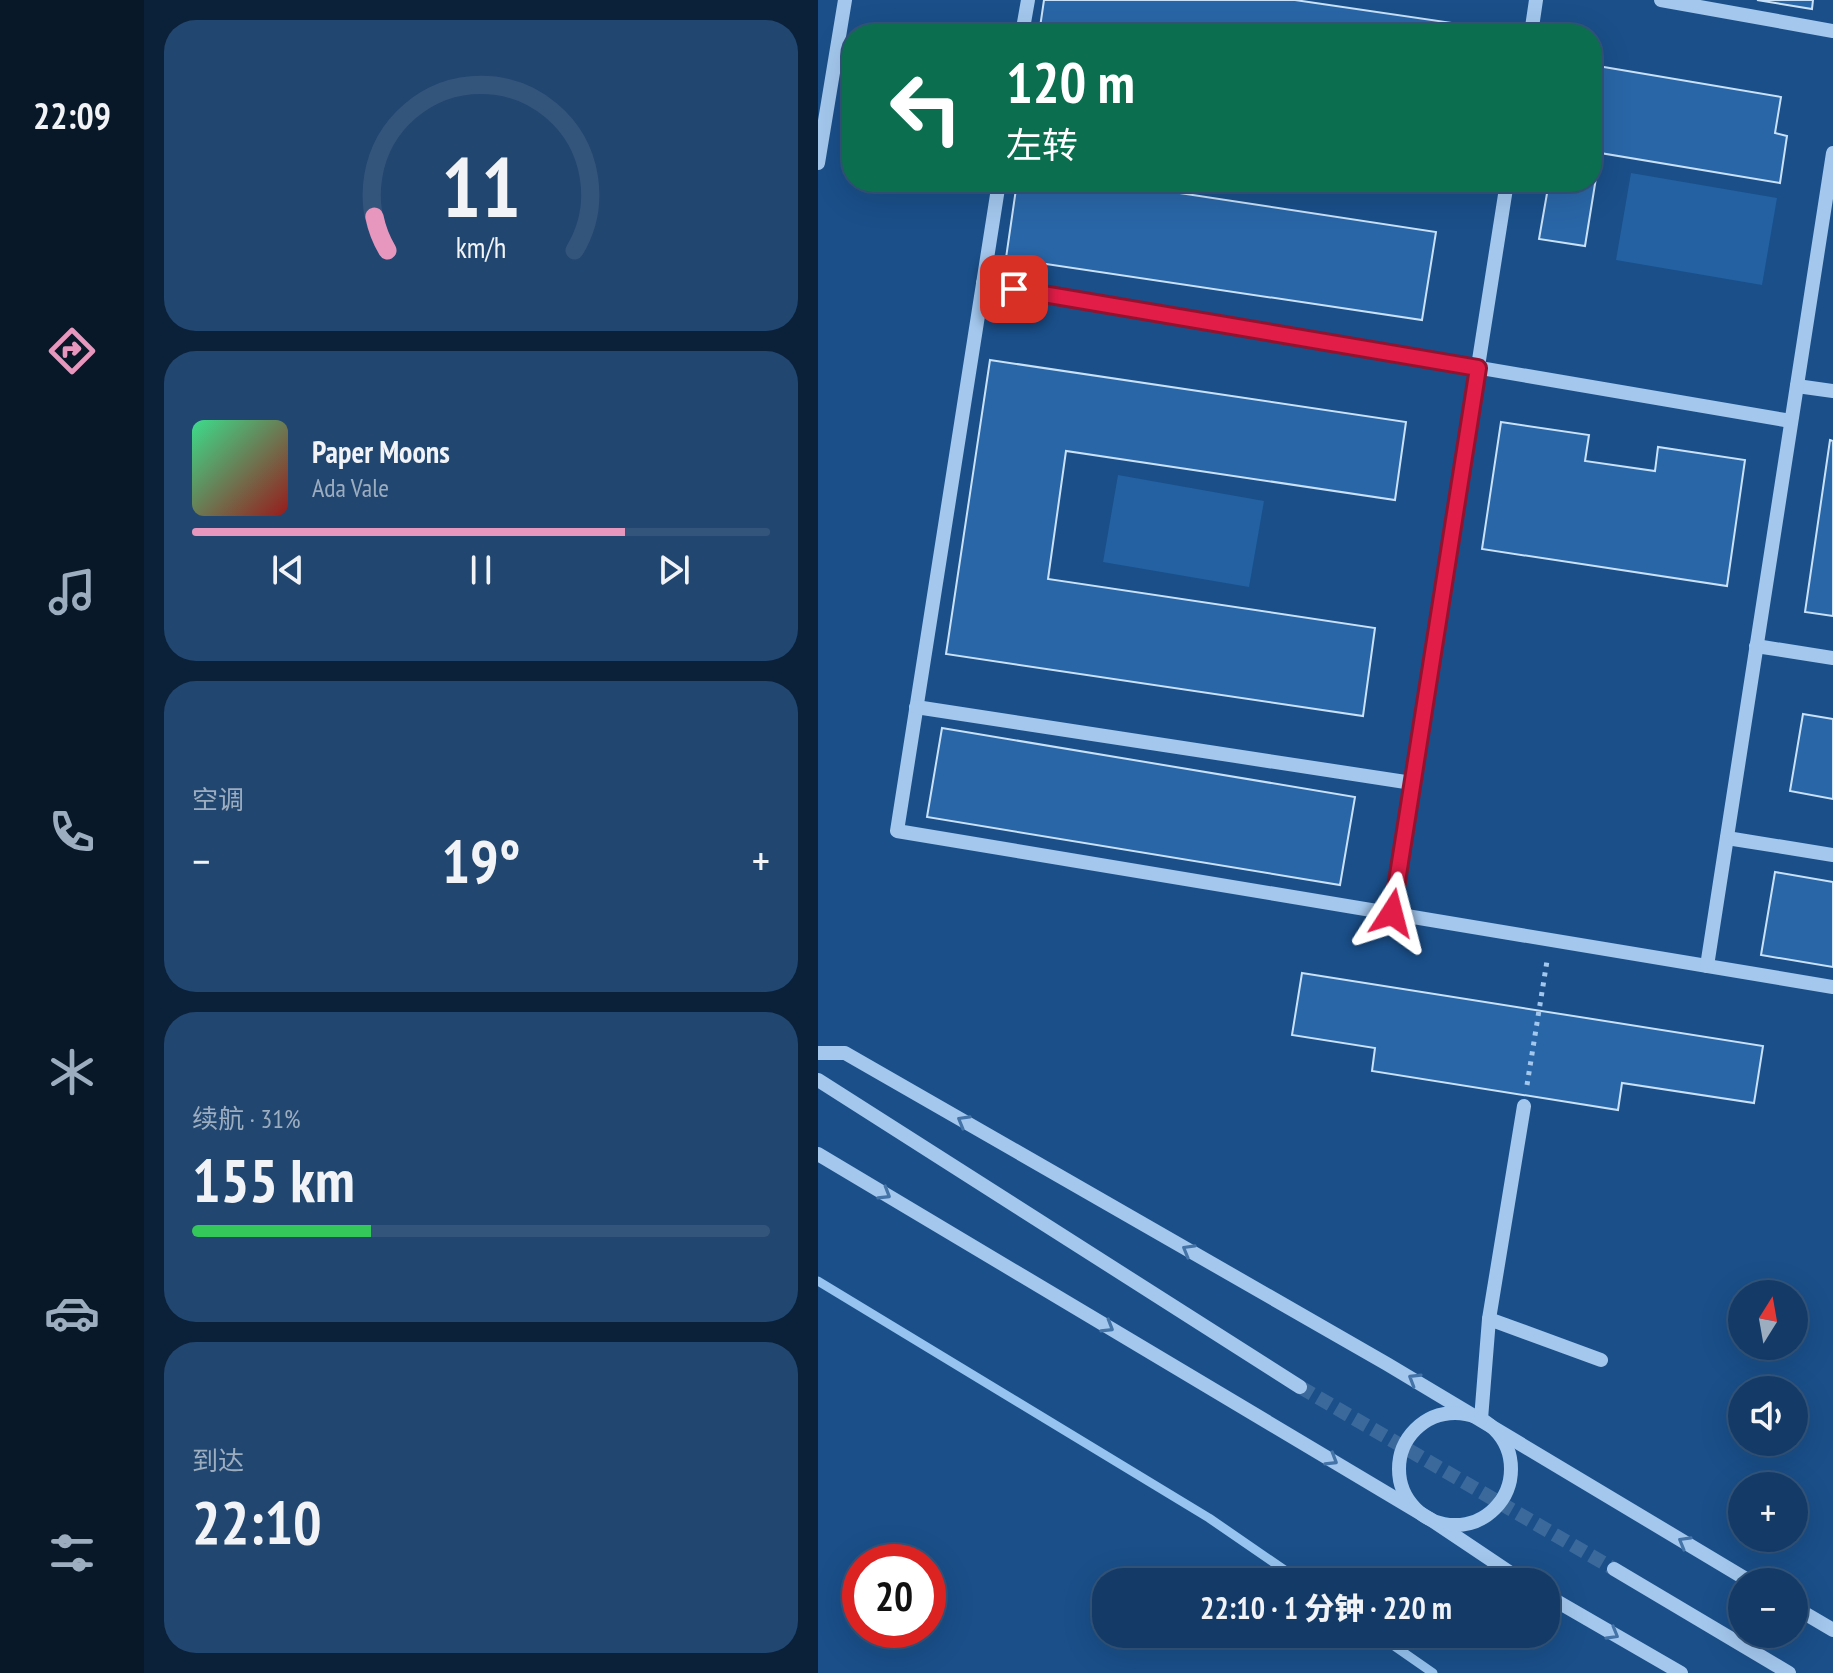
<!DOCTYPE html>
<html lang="zh">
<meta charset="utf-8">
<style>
:root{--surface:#143b67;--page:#214670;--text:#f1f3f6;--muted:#9dadc0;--line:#33557b;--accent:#e797bd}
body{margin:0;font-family:"PT Sans Narrow","Noto Sans SC",sans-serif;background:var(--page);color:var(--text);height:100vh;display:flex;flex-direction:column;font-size:30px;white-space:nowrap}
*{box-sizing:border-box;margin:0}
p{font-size:26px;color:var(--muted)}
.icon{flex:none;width:44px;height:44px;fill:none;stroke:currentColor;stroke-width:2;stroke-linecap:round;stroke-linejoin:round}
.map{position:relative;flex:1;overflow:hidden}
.panel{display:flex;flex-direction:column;gap:20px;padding:20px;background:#0b2039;width:674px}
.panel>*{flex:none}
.banner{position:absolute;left:24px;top:24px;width:760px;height:168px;border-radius:32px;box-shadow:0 8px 32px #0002,0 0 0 2px var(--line);background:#0b6e4f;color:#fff;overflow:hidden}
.needle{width:52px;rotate:11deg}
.buttons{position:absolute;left:910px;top:1280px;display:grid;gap:16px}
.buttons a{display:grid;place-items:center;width:80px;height:80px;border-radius:50%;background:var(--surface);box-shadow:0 8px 32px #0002,0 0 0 2px var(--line);font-size:40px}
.speed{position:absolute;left:24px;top:1544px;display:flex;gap:16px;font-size:40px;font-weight:700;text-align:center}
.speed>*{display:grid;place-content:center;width:104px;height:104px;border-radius:50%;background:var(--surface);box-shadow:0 8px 32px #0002,0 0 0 2px var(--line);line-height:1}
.speed .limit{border:12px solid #d22;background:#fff;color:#111}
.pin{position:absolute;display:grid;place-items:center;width:68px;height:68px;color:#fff;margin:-34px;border-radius:16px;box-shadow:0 4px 12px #0006}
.me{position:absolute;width:88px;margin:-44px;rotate:9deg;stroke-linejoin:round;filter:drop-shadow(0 0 6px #0008)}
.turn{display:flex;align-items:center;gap:28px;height:168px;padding:0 32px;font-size:36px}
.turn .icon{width:104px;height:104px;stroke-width:2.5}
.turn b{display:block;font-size:56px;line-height:68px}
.big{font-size:60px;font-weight:800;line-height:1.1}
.panel .tile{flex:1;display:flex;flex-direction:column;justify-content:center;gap:12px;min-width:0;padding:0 28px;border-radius:32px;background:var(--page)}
.panel .dial{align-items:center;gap:0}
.dial svg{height:208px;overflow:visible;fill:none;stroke:var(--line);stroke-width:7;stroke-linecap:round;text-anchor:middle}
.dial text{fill:var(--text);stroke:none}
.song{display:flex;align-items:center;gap:24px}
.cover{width:96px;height:96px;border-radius:12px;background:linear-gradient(135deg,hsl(150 70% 55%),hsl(0 70% 35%))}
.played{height:8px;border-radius:4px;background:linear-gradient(90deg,var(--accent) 75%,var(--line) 75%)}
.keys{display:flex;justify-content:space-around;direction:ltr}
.heat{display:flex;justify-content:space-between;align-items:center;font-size:44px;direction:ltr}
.charge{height:12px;border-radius:6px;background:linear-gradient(90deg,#34c759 31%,var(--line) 0)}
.trip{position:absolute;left:274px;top:1568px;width:468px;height:80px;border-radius:32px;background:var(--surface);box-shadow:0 8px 32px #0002,0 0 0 2px var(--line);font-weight:800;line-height:80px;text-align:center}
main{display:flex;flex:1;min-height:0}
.dock{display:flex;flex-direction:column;width:144px;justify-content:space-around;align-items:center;background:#081829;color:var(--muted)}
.dock .icon{width:56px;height:56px}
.dock .selected{color:var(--accent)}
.dock b{font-size:36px;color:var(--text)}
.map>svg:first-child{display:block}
</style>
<main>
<nav class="dock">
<b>22:09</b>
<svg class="icon selected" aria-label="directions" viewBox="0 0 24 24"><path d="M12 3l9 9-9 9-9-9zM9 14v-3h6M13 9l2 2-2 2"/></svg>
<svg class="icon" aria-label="music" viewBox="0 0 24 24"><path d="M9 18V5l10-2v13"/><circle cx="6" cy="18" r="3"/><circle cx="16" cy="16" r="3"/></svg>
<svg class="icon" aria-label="phone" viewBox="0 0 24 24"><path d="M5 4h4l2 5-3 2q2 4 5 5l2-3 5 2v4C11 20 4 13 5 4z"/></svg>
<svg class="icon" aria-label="climate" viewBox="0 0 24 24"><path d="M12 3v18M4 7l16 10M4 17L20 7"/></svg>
<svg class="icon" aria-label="car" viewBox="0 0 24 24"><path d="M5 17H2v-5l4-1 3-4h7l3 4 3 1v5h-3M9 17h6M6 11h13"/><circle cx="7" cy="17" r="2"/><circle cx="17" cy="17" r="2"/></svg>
<svg class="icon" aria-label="filters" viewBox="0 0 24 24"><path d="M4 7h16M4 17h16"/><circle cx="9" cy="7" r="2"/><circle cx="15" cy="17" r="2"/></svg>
</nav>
<section class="panel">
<div class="tile dial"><svg viewBox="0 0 100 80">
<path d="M14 69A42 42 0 1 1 86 69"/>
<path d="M14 69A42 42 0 0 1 9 56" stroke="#e797bd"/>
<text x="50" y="56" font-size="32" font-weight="700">11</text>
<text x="50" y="72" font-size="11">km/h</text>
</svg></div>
<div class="tile">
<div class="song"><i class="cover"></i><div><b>Paper Moons</b><p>Ada Vale</p></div></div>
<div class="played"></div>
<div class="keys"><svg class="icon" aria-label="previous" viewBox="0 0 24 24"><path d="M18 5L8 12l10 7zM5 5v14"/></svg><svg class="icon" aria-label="pause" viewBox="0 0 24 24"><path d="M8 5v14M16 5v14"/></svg><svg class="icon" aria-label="next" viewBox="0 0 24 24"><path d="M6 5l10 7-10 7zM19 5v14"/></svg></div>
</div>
<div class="tile"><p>空调</p>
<div class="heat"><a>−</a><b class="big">19°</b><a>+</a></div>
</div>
<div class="tile"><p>续航 · 31%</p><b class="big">155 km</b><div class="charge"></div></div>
<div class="tile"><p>到达</p><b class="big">22:10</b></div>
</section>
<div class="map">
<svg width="1015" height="1673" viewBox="0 0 1015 1673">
<rect width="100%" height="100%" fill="#1a4f89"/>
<!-- green -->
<g fill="#2361a2">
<path d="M813,173L959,198L944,285L798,260Z"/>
<path d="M300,475L446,501L431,587L285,562Z"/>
</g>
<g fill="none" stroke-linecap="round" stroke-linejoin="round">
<!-- stream -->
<g stroke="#96c3ef" stroke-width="9">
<path d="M0,1281L391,1518L484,1582"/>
<path d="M559,1634L615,1673"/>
</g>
</g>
<!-- building -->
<g fill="#2966a7" stroke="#c9e1f9" stroke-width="2">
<path d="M226,0H477L648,25L647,34H221Z"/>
<path d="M939,0H995L994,9Z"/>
<path d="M774,65L963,97L957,133L969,136L962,183L782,153L767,246L721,239L731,182H774Z"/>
<path d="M199,182H289L618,232L604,320L188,258Z"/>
<path d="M172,360L588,422L577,500L248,451L230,579L557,628L545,716L128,654Z"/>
<path d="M683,422L771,435L767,461L837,471L840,447L927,460L909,586L664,549Z"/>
<path d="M1012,440L1015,441V616L987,612Z"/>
<path d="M985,714L1015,719V799L972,791Z"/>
<path d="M124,728L537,797L522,885L109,817Z"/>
<path d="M957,872L1015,882V967L943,955Z"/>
<path d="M484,973L945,1046L936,1103L804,1083L800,1110L554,1071L557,1048L474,1035Z"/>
</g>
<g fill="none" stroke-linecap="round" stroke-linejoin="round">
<!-- minor-tunnel -->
<path stroke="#3c699b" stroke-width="14" stroke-dasharray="14 7" stroke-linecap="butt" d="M482,1387L796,1569"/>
<!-- path -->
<path stroke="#a3c7ed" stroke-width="5" stroke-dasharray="4 6" stroke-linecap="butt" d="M709,1085L729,961"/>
<!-- minor -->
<g stroke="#a3c7ed" stroke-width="14">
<path d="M843,0L1015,31"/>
<path d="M204,34L210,0"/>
<path d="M713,34L718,0"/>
<path d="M0,163L27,0"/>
<path d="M181,182L79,831L1015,987"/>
<path d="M165,283L973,421"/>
<path d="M979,386L1015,391"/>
<path d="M938,646L1015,658"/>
<path d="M98,707L594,783"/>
<path d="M909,838L1015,855"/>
<path d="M574,913L689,182"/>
<path d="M889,966L1015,153"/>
<path d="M0,1053H27L569,1364L933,1582"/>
<path d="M0,1080L482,1387"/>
<path d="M0,1154L612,1519L706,1582"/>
<path d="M671,1319L706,1106"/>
<circle cx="637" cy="1469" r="56"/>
<path d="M663,1419L671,1319L783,1360"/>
<path d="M796,1569L971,1673"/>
<path d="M728,1595L863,1673"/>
<path d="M976,1607L1015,1630"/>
</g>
</g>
<!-- one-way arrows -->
<defs><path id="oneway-chevron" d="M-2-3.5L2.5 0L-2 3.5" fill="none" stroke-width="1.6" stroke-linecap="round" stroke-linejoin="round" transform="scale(2)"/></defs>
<g stroke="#4373a7">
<use href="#oneway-chevron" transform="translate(145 1121) rotate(-150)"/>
<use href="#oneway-chevron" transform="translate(67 1194) rotate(31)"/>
<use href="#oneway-chevron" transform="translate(370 1250) rotate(-150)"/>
<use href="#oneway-chevron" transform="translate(290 1327) rotate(31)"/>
<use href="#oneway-chevron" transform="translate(596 1379) rotate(-149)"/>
<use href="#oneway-chevron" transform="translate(514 1460) rotate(31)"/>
<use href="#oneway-chevron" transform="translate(866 1542) rotate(-150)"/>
<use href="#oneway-chevron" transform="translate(795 1634) rotate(30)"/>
</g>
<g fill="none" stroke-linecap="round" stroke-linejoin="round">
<!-- route casing -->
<g stroke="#92132f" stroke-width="20">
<path id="route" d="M196,289L660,368L574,913"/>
</g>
<!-- route -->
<use href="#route" stroke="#e11d48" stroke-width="14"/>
</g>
</svg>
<div class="buttons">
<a><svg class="needle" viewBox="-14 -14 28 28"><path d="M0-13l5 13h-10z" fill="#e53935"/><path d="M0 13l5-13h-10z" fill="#9dadc0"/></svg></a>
<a><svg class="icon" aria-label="sound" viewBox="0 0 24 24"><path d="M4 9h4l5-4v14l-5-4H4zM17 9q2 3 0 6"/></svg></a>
<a>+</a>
<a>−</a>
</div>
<div class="speed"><div class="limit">20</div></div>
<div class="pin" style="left:196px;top:289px;background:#d93025"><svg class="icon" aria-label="arrive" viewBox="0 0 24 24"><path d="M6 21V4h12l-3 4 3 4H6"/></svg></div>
<svg class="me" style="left:574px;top:913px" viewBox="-20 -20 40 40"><path d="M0-17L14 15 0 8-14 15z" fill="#e11d48" stroke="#fff" stroke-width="4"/></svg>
<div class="trip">22:10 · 1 分钟 · 220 m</div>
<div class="banner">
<div class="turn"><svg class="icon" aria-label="left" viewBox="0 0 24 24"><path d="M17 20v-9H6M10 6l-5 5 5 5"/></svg><div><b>120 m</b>左转</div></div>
</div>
</div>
</main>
